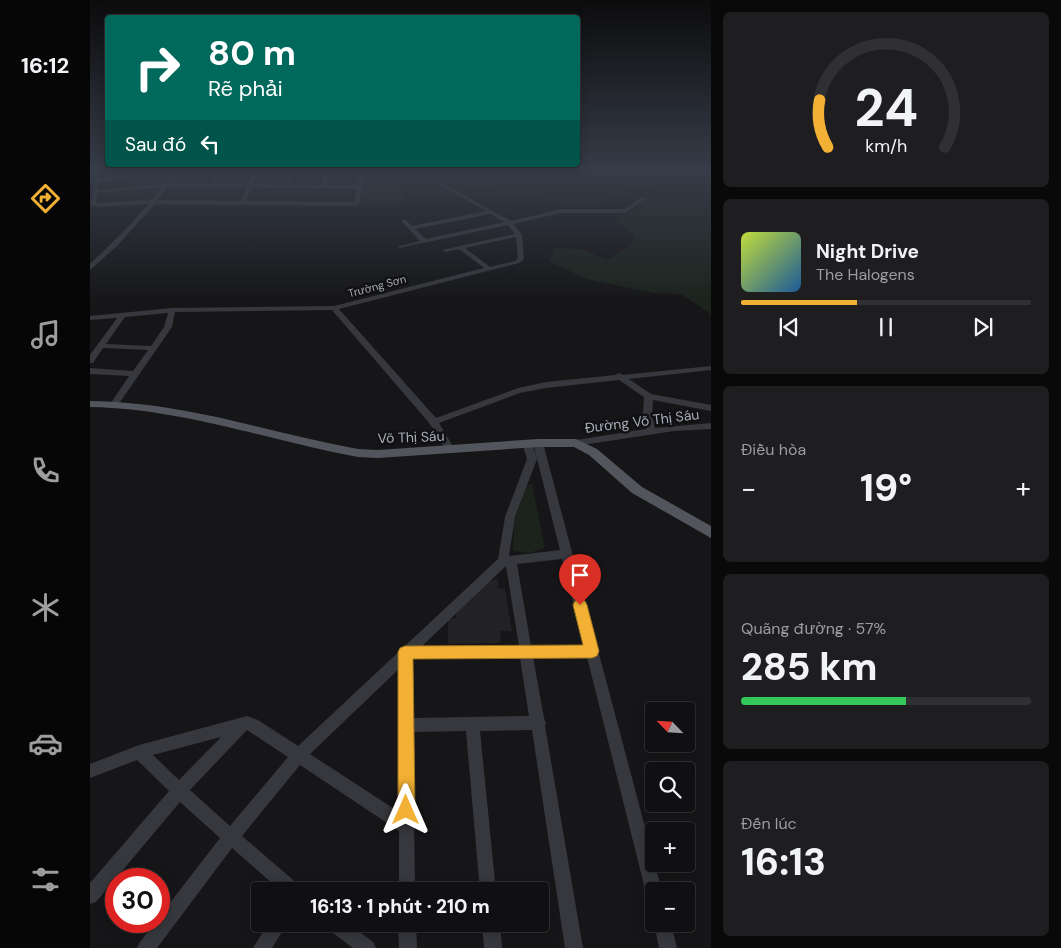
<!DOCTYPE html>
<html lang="vi">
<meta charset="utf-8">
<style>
:root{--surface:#101012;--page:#1e1e20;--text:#f1f3f6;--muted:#9c9d9f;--line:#303032;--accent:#f2b134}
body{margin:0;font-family:"DM Sans",sans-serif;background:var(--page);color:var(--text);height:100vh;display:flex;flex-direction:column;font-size:19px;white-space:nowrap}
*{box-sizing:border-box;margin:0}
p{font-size:16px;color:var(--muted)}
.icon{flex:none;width:28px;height:28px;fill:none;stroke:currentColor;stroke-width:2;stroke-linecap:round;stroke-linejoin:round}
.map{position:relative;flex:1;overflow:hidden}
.panel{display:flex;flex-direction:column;gap:12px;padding:12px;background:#09090a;width:350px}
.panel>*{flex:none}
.top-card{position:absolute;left:15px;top:15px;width:475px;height:152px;border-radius:5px;box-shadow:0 2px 12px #0003,0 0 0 1px var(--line);background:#00695c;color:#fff;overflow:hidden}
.needle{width:32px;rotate:295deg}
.buttons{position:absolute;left:555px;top:702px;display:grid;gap:10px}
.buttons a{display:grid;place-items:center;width:50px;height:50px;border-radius:5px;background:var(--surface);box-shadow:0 2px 12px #0003,0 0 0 1px var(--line);font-size:25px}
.speed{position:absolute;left:15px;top:868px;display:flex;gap:10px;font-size:25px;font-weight:700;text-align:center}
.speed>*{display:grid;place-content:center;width:65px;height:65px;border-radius:50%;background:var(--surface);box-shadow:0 2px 12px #0003,0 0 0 1px var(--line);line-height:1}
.speed .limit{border:8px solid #d22;background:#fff;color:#111}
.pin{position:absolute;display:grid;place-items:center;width:42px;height:42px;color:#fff;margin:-51px -21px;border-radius:50% 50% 50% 0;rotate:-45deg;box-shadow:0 0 5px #0007}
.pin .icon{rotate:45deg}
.me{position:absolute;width:55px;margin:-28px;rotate:0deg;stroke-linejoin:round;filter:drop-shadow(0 0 4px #0008)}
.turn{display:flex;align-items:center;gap:18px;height:105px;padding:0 20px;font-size:22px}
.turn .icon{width:65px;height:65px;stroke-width:2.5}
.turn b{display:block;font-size:35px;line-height:42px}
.then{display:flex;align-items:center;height:48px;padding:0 20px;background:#0003;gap:10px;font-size:19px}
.big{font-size:38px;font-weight:800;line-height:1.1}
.panel .widget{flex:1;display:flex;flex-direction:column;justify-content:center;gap:8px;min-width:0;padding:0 18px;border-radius:8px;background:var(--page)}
.panel .dial{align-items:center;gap:0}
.dial svg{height:130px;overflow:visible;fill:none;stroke:var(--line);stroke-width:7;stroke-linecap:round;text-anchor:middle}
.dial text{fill:var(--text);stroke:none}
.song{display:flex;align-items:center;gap:15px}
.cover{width:60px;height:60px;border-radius:8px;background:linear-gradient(135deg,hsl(70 70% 55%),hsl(210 70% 35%))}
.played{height:5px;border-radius:2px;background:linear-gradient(90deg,var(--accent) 40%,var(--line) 40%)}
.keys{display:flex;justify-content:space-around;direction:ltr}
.heat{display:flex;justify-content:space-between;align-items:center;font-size:28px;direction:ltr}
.charge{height:8px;border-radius:4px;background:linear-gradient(90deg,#34c759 57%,var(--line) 0)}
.trip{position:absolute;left:161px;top:882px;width:298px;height:50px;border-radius:5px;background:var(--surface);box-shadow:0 2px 12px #0003,0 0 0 1px var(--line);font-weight:800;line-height:50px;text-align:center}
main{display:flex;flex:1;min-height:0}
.menu{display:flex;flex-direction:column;width:90px;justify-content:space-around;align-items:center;background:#060607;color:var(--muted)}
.menu .icon{width:35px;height:35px}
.menu .on{color:var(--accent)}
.menu b{font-size:22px;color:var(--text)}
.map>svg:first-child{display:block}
</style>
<main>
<nav class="menu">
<b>16:12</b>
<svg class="icon on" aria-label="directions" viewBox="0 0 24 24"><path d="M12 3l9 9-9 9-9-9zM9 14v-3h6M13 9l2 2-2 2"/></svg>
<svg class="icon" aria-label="music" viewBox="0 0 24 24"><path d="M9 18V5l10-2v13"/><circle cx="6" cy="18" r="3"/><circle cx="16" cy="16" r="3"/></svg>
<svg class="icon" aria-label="phone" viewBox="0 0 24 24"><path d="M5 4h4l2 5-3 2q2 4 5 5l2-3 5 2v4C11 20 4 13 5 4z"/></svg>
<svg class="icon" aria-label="climate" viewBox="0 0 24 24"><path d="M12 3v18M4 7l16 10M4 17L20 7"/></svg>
<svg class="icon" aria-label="car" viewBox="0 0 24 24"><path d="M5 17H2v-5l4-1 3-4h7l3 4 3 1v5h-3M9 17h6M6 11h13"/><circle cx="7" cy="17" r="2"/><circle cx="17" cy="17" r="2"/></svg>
<svg class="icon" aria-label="filters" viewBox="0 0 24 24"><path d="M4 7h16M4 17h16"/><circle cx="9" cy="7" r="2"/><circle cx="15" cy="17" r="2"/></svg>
</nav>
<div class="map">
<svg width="621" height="948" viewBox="0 0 621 948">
<rect width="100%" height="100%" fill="#161618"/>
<!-- built -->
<g fill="#222225">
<path d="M275,177L304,178L315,198L313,202H269Z"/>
<path d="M408,579V588L415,589L422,631H411L410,643L358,644V620L366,618V612L399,581Z"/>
</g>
<!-- green -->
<g fill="#1c231d">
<path d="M338,171H621V317L618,312L591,294L564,293L496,279L459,261L464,248L491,249L518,260L539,246L544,237L528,222L531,214L544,210L565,188L542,187L503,205H483L387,188L346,177Z"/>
<path d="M442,484L455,548L439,553L423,551L424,523L436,486Z"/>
</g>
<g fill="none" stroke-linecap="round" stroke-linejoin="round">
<!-- minor -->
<g fill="#37383d" fill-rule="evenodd">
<path d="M0,171H20L18,173H10L9,178L49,174L52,176L9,182L8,190L75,184L85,171H90L80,183L120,184L128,171H132L125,184H158L165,171H169L163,184L195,185L201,171H205L200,185H232L235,171H240L237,185H267L270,171H276L269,204L266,206L65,204L26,247L0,270V264L33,232L59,204L7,207L1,205L4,182L0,183V179H4L5,173L0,174ZM72,187L61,200L6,203L7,193ZM78,187H157L150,201L67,200ZM162,187L267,189L264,202L156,201Z"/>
<path d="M325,171H330L421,221L471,209H534L552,197L557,198L535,213H471L423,224L432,235L434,259L429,263L249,309L346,418L428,388L456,382L525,375L529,373L533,375L621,366V370L539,379L561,394L621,405V411L563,400L562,416L565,428L621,423V429L584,431L486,446L483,445L481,443L483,441L486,440L556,429L553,416L554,397L529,380L456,388L430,393L349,423L365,450L363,452H357L340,424L242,310L85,312L82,327L28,405H22L21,403L39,376L0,374V368L43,371L58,350L13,348L3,363H0V355L27,318L0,320V316L82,308L244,306L394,268L369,249L355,252L352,250L425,234L418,225L309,248V246L330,241L312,222V220H316L322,226L396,211ZM400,214L414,222L336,239L325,229ZM426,237L428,258L425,261L400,267L375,248ZM78,313L74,327L61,346L16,344L35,317Z"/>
<path d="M437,440L442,443L447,459L425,517L419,556L470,550L443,443L448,440L453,443L572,891H564V901L558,899L556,893L497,657H443L454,718L456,723L455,726L493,948H475L442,730L390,731L406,891H390L376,731L323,732L325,891H309V831L210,765L152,836L209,885L211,891H191L142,848L67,948H47L50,942L66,921H69V917L130,838L90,802L6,902L0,904V883L79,791L47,760L0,778V764L49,745L157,716L168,720L208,746L408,559L415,517L437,459L432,443ZM472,559L494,645L441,646L427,564ZM416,566L429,646L331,647ZM430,658L439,716L323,718L322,659ZM309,669V812L220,754ZM157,730L198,757L140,826L100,790ZM131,737L89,780L63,755Z"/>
<path d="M564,923L581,924L587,948H569Z"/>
<path d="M178,924H197L182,948H163Z"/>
<path d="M236,924H259L283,942L286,948H263L239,930Z"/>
<path d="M308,924H326L327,948H309Z"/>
<path d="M392,924H410L412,948H394Z"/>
</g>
<!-- major -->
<path fill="#53555c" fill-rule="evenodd" d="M0,401C94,402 177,432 268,449L288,450L448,439H486L507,449L552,487L621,526V538L542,493L499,455L484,447H448L288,458L268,457C176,440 95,409 0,407Z"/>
</g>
<!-- sky -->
<linearGradient id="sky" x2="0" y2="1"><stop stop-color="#0c0c0d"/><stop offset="0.56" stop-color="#363c48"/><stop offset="1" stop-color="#363c48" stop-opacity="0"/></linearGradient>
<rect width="621" height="303" fill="url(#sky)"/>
<!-- route -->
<path fill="#f2b134" stroke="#9d7322" d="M490,599L495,601L497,605L509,651L507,656L502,658L323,659L325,810L323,816L316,819L310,816L308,810V652L310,648L315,646L493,645L483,605L485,601Z"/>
<g text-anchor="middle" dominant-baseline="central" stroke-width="5" stroke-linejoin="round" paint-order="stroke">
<!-- far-street labels -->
<g font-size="11" fill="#a8adb8" stroke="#111113">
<text transform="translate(287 286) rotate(-15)">Trường Sơn</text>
</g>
<!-- street labels -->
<g font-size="14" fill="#a8adb8" stroke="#111113">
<text transform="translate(552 421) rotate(-7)">Đường Võ Thị Sáu</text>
<text transform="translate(321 437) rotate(-2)">Võ Thị Sáu</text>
</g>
</g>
</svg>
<div class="buttons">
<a><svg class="needle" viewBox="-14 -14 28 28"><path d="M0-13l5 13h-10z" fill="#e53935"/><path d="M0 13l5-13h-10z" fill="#9c9d9f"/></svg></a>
<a><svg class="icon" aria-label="search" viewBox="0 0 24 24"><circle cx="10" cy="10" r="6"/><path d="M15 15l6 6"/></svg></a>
<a>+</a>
<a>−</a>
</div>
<div class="speed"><div class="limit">30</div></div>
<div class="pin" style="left:490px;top:605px;background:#d93025"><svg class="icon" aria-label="arrive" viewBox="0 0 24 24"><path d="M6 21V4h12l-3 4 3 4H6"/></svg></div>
<svg class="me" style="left:316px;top:810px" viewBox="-20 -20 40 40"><path d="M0-17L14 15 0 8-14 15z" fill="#f2b134" stroke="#fff" stroke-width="4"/></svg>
<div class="trip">16:13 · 1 phút · 210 m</div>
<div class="top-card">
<div class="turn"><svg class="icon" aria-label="right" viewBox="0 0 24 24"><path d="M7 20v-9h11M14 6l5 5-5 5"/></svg><div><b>80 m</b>Rẽ phải</div></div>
<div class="then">Sau đó<svg class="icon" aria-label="left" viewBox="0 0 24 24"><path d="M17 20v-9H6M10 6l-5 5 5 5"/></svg></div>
</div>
</div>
<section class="panel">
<div class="widget dial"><svg viewBox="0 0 100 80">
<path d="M14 69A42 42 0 1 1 86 69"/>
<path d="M14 69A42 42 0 0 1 9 40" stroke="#f2b134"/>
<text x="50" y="56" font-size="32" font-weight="700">24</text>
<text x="50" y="72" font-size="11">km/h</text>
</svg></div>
<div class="widget">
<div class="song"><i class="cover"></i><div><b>Night Drive</b><p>The Halogens</p></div></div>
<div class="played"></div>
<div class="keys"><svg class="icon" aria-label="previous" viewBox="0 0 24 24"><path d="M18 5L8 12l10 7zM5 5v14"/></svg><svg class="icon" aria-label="pause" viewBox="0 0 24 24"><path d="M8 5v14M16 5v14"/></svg><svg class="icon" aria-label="next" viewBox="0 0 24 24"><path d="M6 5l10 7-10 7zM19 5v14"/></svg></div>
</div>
<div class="widget"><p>Điều hòa</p>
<div class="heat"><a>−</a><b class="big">19°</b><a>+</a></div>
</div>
<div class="widget"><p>Quãng đường · 57%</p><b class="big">285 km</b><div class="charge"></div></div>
<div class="widget"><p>Đến lúc</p><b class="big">16:13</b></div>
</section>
</main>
